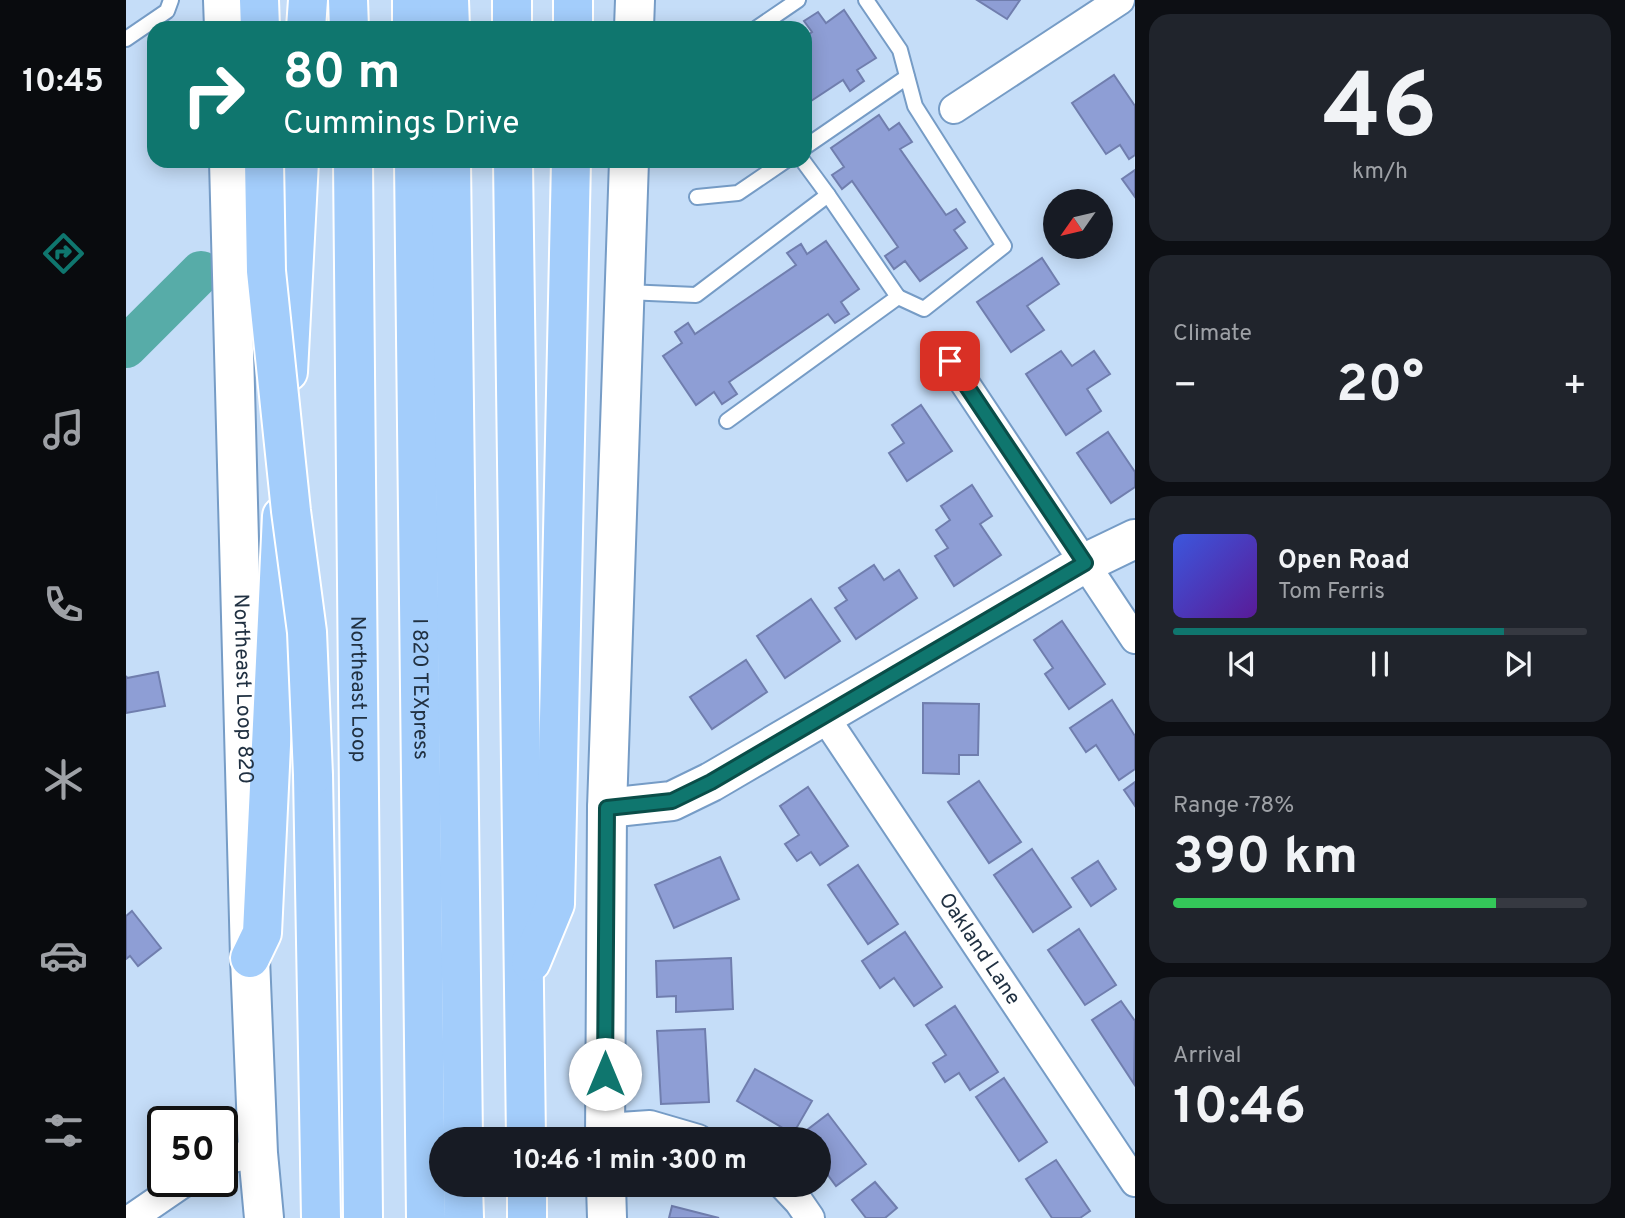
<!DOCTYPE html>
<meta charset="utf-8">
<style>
:root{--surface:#171b24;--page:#20242c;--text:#f1f3f6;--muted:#9ea1a6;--line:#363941;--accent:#0f766e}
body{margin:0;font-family:Overpass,sans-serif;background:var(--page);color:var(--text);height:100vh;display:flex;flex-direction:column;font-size:26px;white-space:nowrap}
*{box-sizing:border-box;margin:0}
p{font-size:23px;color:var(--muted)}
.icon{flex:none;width:38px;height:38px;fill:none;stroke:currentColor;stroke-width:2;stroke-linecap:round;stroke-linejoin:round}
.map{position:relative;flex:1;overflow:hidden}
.details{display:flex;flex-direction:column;gap:14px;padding:14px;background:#0d0f14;width:490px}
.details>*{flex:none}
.hud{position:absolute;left:21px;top:21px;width:665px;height:147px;border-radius:21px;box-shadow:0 4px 18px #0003;background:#0f766e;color:#fff;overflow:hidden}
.needle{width:46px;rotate:236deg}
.tools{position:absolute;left:917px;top:189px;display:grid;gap:14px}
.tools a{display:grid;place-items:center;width:70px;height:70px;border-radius:50%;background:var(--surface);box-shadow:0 4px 18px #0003;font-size:35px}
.speed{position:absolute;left:21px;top:1106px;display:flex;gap:14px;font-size:35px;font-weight:700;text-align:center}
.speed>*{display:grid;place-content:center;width:91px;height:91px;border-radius:50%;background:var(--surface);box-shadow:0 4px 18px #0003;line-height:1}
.speed .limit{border:4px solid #111;border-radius:10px;background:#fff;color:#111}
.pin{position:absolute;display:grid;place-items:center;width:60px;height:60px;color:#fff;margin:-30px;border-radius:14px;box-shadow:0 4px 10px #0006}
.me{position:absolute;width:77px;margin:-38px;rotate:0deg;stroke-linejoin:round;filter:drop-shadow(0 0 5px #0008)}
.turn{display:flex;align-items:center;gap:24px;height:147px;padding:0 21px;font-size:32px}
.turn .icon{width:91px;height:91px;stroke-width:2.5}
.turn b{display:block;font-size:49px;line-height:60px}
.big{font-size:52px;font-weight:700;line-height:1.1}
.details .tile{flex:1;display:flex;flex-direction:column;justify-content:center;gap:10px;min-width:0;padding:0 24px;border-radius:21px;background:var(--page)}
.details .dial{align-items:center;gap:0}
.dial b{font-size:91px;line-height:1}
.song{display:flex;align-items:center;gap:21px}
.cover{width:84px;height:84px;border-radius:10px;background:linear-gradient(135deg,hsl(230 70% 55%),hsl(270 70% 35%))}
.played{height:7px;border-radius:4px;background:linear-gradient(90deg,var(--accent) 80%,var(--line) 80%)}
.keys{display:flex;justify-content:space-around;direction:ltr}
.heat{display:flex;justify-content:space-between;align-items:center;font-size:38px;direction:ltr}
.charge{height:10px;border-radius:5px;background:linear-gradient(90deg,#34c759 78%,var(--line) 0)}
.trip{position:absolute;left:303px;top:1127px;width:402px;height:70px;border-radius:35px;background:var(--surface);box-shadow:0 4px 18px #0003;font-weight:700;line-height:70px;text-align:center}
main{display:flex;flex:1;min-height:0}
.menu{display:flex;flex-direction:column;width:126px;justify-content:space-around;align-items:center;background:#090b0e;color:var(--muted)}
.menu .icon{width:49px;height:49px}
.menu .current{color:var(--accent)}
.menu b{font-size:32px;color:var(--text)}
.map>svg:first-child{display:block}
</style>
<main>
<nav class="menu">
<b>10:45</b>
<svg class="icon current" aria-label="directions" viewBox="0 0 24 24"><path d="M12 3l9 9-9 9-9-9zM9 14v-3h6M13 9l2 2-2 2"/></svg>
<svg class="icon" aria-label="music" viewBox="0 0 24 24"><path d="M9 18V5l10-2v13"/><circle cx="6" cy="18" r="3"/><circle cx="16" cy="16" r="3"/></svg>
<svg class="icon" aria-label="phone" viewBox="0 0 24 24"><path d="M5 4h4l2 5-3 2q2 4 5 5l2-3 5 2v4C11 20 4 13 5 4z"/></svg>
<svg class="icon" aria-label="climate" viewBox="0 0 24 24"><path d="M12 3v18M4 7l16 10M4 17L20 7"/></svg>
<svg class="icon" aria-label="car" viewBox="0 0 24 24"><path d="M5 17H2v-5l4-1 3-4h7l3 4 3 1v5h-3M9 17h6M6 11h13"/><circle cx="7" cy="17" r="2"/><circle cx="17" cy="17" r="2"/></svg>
<svg class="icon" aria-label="filters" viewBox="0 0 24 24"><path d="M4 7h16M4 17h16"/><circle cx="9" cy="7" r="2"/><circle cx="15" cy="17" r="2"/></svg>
</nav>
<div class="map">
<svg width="1009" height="1218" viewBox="0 0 1009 1218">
<rect width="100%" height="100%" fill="#c5ddf8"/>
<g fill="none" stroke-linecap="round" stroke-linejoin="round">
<!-- river -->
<path stroke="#57aca8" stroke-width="42" d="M0,347L75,272"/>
</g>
<!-- building -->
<g fill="#8e9ed5" stroke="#707eae" stroke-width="2">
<path d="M851,0H894L881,19Z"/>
<path d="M718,10L750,58L731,70L738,81L724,91L717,80L679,105V37L686,32L678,21L692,12L700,23Z"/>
<path d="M988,75L1009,106V155L1003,159L994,145L980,154L946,103Z"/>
<path d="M753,115L763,130L773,123L786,142L774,149L820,215L830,209L839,222L828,230L841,248L794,281L779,261L768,269L759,256L772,247L726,181L716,189L706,175L718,167L705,148Z"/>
<path d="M1009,170V197L996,179Z"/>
<path d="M700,241L733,289L715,302L723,314L709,323L702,314L603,382L611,394L596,404L588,392L570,405L537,356L556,343L549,332L562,323L569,334L670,265L661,253L675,244L681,254Z"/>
<path d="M916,258L933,284L901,306L918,330L885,352L851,302Z"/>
<path d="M935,351L946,366L968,351L984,374L961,389L975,411L940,435L900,374Z"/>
<path d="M795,405L826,451L781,481L763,453L778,443L766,425Z"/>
<path d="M982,432L1009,472V487L985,503L951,453Z"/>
<path d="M846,485L866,516L854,524L875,555L828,586L809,556L822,548L810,530L824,520L815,506Z"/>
<path d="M748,565L758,580L773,570L791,598L730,639L709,608L721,600L713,588Z"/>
<path d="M685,599L714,641L659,678L631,636Z"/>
<path d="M936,621L979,684L943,709L919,674L927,668L908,640Z"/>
<path d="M620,660L641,692L586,729L564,697Z"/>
<path d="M32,672L39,706L0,713V676L1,678Z"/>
<path d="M986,700L1009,736V769L993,780L970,745L960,752L944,728Z"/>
<path d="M797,703L853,704L852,755H833V774L797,773Z"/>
<path d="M853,781L895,842L863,863L822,802Z"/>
<path d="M1009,782V806L998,790Z"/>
<path d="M682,787L722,846L694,865L685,852L671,861L659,844L673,835L654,806Z"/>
<path d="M906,849L945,907L907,932L868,875Z"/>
<path d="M594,857L613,899L548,928L529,885Z"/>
<path d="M972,861L990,889L965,906L946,878Z"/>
<path d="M732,865L772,924L742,944L702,885Z"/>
<path d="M6,911L35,948L12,966L4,956L0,959V916Z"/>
<path d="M953,929L990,985L959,1005L922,950Z"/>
<path d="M779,932L816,987L788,1006L768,978L754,988L736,961Z"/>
<path d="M605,958L607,1009L550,1012V996L531,997L530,961Z"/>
<path d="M995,1001L1009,1021L1008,1084L966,1020Z"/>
<path d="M829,1006L872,1072L844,1090L833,1073L819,1082L807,1063L820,1055L800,1025Z"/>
<path d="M579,1029L583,1102L535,1104L531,1031Z"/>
<path d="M629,1069L686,1101L667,1134L611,1101Z"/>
<path d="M878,1078L921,1142L893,1161L850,1097Z"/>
<path d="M702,1114L740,1164L710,1186L693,1163V1139H675L673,1136Z"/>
<path d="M930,1160L964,1211L954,1218H926L900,1179Z"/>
<path d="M749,1182L771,1208L759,1218H740L726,1200Z"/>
<path d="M546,1206L593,1218H543Z"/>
</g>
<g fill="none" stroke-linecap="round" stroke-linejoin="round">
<!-- lane casing -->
<g stroke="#769cc6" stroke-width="18">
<g id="lane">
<path d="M740,0L774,50L789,106L878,246L798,309L772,297"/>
<path d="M631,28L672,0"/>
<path d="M0,39L41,11L45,0"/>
<path d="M679,147L781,77"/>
<path d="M677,161L702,195"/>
<path d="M571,197L612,193L659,161"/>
<path d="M500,292L570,295L702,195L772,297L601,421"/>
</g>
</g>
<!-- street casing -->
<g stroke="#769cc6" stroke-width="32">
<g id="street">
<path d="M828,109L994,0"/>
<path d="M824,361L1009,639"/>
<path id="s1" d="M698,716L1009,1182"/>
<path d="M479,1128L524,1125L572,1139"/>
<path d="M96,1160L132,1153"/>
<path d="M657,1185L673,1202L684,1218"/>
<path d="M6,1218L60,1181"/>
</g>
</g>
<!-- secondary casing -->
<g stroke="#769cc6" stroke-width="42">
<g id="secondary">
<path d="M97,0L98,28"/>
<path d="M508,28L509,0"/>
<path id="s2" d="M103,161L124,958L132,1153L138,1218"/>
<path d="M481,808L546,801L585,782L959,563L1009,539"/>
<path d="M479,1139L481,808L503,161"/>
<path d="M480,1185L481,1218"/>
</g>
</g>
<!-- highway casing -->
<g stroke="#fff" stroke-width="42">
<g id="highway">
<path d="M133,0L134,28"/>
<path d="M222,0L223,28"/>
<path d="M286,0V28"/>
<path d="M323,0L324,28"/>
<path d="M386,0V28"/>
<path d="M180,28L182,0"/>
<path d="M447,28V0"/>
<path id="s3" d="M227,161L237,1218"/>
<path id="s4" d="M288,161L300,1218"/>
<path d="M325,161L337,1139"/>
<path d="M387,161L400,1139"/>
<path d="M162,372L173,161"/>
<path d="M187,775L195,1218"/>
<path d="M124,958L136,933L156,516"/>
<path d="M405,962L429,904L445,161"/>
<path d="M337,1185L338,1218"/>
<path d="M401,1185V1218"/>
</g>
</g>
<!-- lane -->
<use href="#lane" stroke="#fff" stroke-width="14"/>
<!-- street -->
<use href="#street" stroke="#fff" stroke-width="28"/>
<!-- secondary -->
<use href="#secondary" stroke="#fff" stroke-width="38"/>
<!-- highway -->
<use href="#highway" stroke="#a3cdfb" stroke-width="38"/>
<!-- highway-bridge casing -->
<g stroke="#fff" stroke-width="42" stroke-linecap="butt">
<path id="highway-bridge" d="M138,161L140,271L165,511L181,632L187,775"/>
</g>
<!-- highway-bridge -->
<use href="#highway-bridge" stroke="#a3cdfb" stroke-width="38"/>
</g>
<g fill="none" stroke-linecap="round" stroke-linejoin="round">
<!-- route casing -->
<g stroke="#0a4d48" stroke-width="18">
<path id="route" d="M479,1074L481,808L546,801L585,782L959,563L824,361"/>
</g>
<!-- route -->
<use href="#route" stroke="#0f766e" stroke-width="12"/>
</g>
<g text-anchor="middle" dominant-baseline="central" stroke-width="5" stroke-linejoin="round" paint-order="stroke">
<!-- street labels -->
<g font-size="21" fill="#213142" stroke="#d9e9fb">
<text stroke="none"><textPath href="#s3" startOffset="528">Northeast Loop</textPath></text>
<text stroke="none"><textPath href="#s4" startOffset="528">I 820 TEXpress</textPath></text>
<text stroke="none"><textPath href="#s2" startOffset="528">Northeast Loop 820</textPath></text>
<text stroke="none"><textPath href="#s1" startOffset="280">Oakland Lane</textPath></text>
</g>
</g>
</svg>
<div class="tools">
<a><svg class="needle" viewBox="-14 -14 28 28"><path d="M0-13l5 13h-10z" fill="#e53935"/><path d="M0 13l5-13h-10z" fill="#9ea1a6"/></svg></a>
</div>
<div class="speed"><div class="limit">50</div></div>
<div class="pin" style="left:824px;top:361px;background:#d93025"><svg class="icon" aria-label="arrive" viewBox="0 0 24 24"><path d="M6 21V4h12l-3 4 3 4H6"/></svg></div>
<svg class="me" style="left:479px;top:1074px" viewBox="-20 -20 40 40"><circle r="19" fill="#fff"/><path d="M0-13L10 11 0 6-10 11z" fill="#0f766e"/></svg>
<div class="trip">10:46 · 1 min · 300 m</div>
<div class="hud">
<div class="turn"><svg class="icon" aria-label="right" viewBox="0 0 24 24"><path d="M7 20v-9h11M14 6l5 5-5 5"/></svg><div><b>80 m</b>Cummings Drive</div></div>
</div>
</div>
<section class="details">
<div class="tile dial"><b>46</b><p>km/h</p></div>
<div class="tile"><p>Climate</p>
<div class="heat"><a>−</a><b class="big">20°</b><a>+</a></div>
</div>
<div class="tile">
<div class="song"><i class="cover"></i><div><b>Open Road</b><p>Tom Ferris</p></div></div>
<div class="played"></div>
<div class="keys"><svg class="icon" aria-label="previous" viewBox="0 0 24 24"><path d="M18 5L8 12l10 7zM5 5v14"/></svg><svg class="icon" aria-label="pause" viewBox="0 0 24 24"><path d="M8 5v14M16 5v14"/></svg><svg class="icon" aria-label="next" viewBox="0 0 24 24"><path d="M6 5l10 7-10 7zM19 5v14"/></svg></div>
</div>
<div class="tile"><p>Range · 78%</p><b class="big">390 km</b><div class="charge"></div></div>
<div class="tile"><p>Arrival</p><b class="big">10:46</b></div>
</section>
</main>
